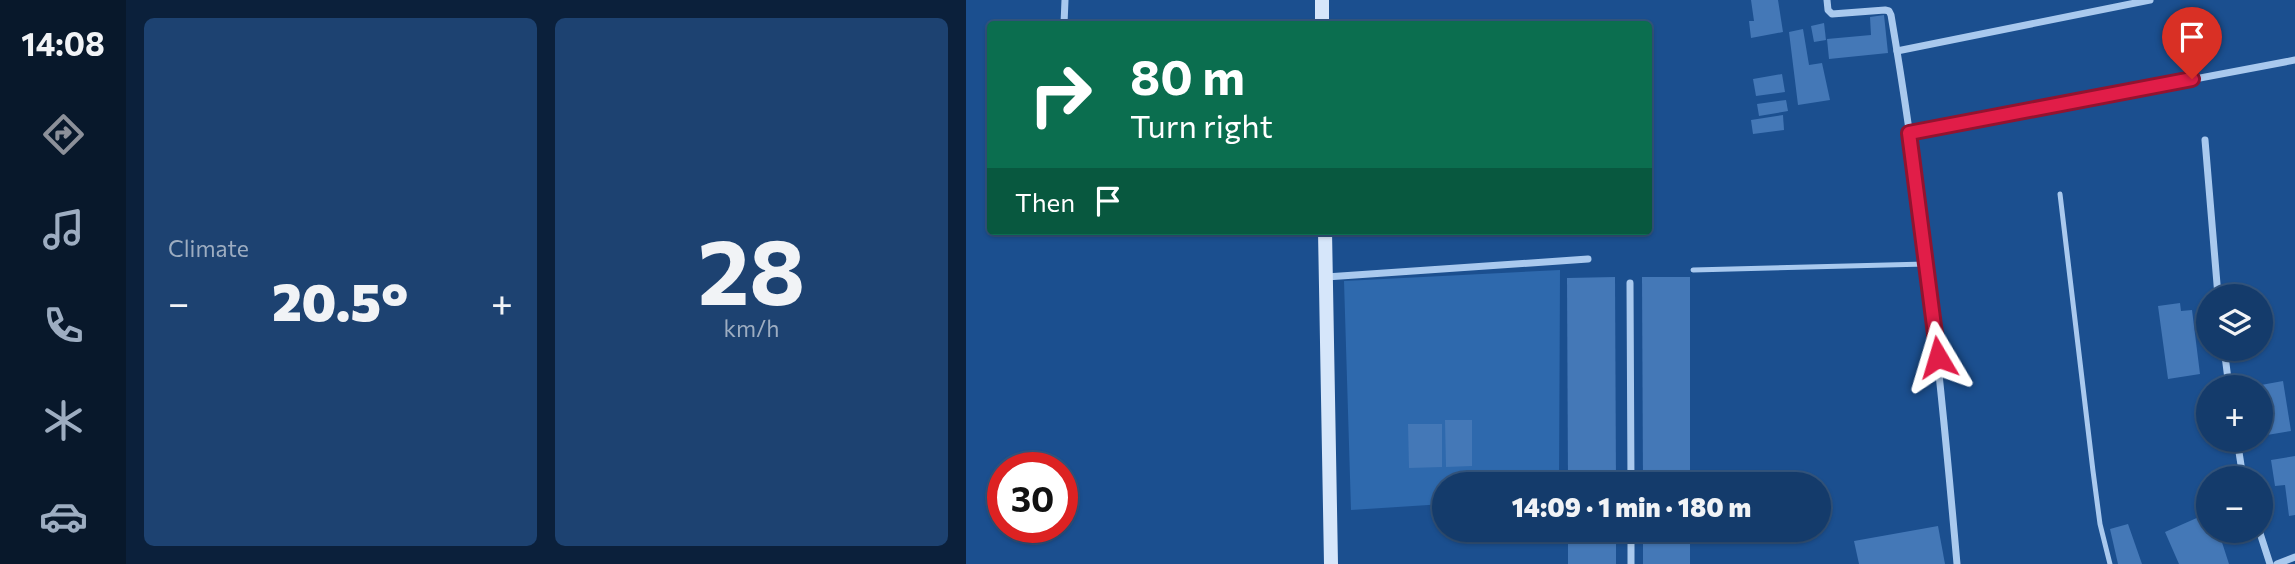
<!DOCTYPE html>
<meta charset="utf-8">
<style>
:root{--surface:#143b6b;--page:#1d4271;--text:#f1f3f6;--muted:#9dadc1;--line:#33557e;--accent:#8c9099}
body{margin:0;font-family:Commissioner,sans-serif;background:var(--page);color:var(--text);height:100vh;display:flex;flex-direction:column;font-size:26px;white-space:nowrap}
*{box-sizing:border-box;margin:0}
p{font-size:23px;color:var(--muted)}
.icon{flex:none;width:38px;height:38px;fill:none;stroke:currentColor;stroke-width:2;stroke-linecap:round;stroke-linejoin:round}
.map{position:relative;flex:1;overflow:hidden}
.sheet{display:flex;flex-direction:column;gap:18px;padding:18px;background:#0b203b;width:840px}
.sheet>*{flex:none}
.banner{position:absolute;left:21px;top:21px;width:665px;height:214px;border-radius:7px;box-shadow:0 2px 5px #0004,0 0 0 2px var(--line);background:#0b6e4f;color:#fff;overflow:hidden}
.buttons{position:absolute;left:1230px;top:284px;display:grid;gap:14px}
.buttons a{display:grid;place-items:center;width:77px;height:77px;border-radius:50%;background:var(--surface);box-shadow:0 2px 5px #0004,0 0 0 2px var(--line);font-size:35px}
.speed{position:absolute;left:21px;top:452px;display:flex;gap:14px;font-size:35px;font-weight:700;text-align:center}
.speed>*{display:grid;place-content:center;width:91px;height:91px;border-radius:50%;background:var(--surface);box-shadow:0 2px 5px #0004,0 0 0 2px var(--line);line-height:1}
.speed .limit{border:10px solid #d22;background:#fff;color:#111}
.pin{position:absolute;display:grid;place-items:center;width:60px;height:60px;color:#fff;margin:-72px -30px;border-radius:50% 50% 50% 0;rotate:-45deg;box-shadow:0 0 7px #0007}
.pin .icon{rotate:45deg}
.me{position:absolute;width:77px;margin:-38px;rotate:353deg;stroke-linejoin:round;filter:drop-shadow(0 0 5px #0008)}
.turn{display:flex;align-items:center;gap:24px;height:147px;padding:0 28px;font-size:32px}
.turn .icon{width:91px;height:91px;stroke-width:2.5}
.turn b{display:block;font-size:49px;line-height:60px}
.then{display:flex;align-items:center;height:66px;padding:0 28px;background:#0003;gap:14px;font-size:26px}
.big{font-size:52px;font-weight:800;line-height:1.1}
.sheet .widget{flex:1;display:flex;flex-direction:column;justify-content:center;gap:10px;min-width:0;padding:0 24px;border-radius:10px;background:var(--page)}
.sheet .dial{align-items:center;gap:0}
.dial b{font-size:91px;line-height:1}
.heat{display:flex;justify-content:space-between;align-items:center;font-size:38px;direction:ltr}
.sheet .tiles{flex:1;display:grid;gap:18px;grid-template-columns:repeat(2,1fr)}
.trip{position:absolute;left:466px;top:472px;width:399px;height:70px;border-radius:35px;background:var(--surface);box-shadow:0 2px 5px #0004,0 0 0 2px var(--line);font-weight:800;line-height:70px;text-align:center}
main{display:flex;flex:1;min-height:0}
.tabs{display:flex;flex-direction:column;width:126px;justify-content:space-around;align-items:center;background:#08182b;color:var(--muted)}
.tabs .icon{width:49px;height:49px}
.tabs .on{color:var(--accent)}
.tabs b{font-size:32px;color:var(--text)}
.map>svg:first-child{display:block}
</style>
<main>
<nav class="tabs">
<b>14:08</b>
<svg class="icon on" aria-label="directions" viewBox="0 0 24 24"><path d="M12 3l9 9-9 9-9-9zM9 14v-3h6M13 9l2 2-2 2"/></svg>
<svg class="icon" aria-label="music" viewBox="0 0 24 24"><path d="M9 18V5l10-2v13"/><circle cx="6" cy="18" r="3"/><circle cx="16" cy="16" r="3"/></svg>
<svg class="icon" aria-label="phone" viewBox="0 0 24 24"><path d="M5 4h4l2 5-3 2q2 4 5 5l2-3 5 2v4C11 20 4 13 5 4z"/></svg>
<svg class="icon" aria-label="climate" viewBox="0 0 24 24"><path d="M12 3v18M4 7l16 10M4 17L20 7"/></svg>
<svg class="icon" aria-label="car" viewBox="0 0 24 24"><path d="M5 17H2v-5l4-1 3-4h7l3 4 3 1v5h-3M9 17h6M6 11h13"/><circle cx="7" cy="17" r="2"/><circle cx="17" cy="17" r="2"/></svg>
</nav>
<section class="sheet">
<div class="tiles">
<div class="widget"><p>Climate</p>
<div class="heat"><a>−</a><b class="big">20.5°</b><a>+</a></div>
</div>
<div class="widget dial"><b>28</b><p>km/h</p></div>
</div>
</section>
<div class="map">
<svg width="1329" height="564" viewBox="0 0 1329 564">
<rect width="100%" height="100%" fill="#1b4f8f"/>
<!-- green -->
<path fill="#2e69ad" d="M594,270L593,485H478V504L385,510L378,281Z"/>
<!-- building -->
<g fill="#4478b7">
<path d="M785,0H812L817,32L785,38L783,21H788Z"/>
<path d="M918,15L922,53L863,59L861,39L905,35L904,17Z"/>
<path d="M858,23L860,40L848,42L845,26Z"/>
<path d="M837,29L843,65L856,63L864,100L832,105L823,32Z"/>
<path d="M816,74L819,92L790,96L787,79Z"/>
<path d="M820,100L822,111L793,116L791,104Z"/>
<path d="M817,115L818,130L787,134L785,120Z"/>
<path d="M649,277L650,485H602L601,278Z"/>
<path d="M676,277H724V485H677Z"/>
<path d="M1214,303L1215,311L1226,310L1234,374L1202,379L1192,306Z"/>
<path d="M1317,381L1325,431L1295,436V385Z"/>
<path d="M479,420H506V466L480,467Z"/>
<path d="M442,424H476V467L443,468Z"/>
<path d="M1329,456V515L1323,516L1319,485L1309,486L1305,460Z"/>
<path d="M1242,513V530H1252L1263,564H1213L1199,532Z"/>
<path d="M1162,524L1176,564H1152L1144,529Z"/>
<path d="M972,526L979,564H893L888,541Z"/>
<rect x="602" y="530" width="48" height="34"/>
<rect x="677" y="530" width="47" height="34"/>
</g>
<g fill="none" stroke-linecap="round" stroke-linejoin="round">
<!-- lane -->
<g stroke="#a9c9ee" stroke-width="5">
<path d="M1094,194L1127,471L1134,524L1144,564"/>
<path d="M727,270L960,264"/>
</g>
<!-- street -->
<g stroke="#a9c9ee" stroke-width="7">
<path d="M861,0L862,10L866,14L919,10L923,11L925,15C956,197 975,380 991,564"/>
<path d="M98,24L99,0"/>
<path d="M931,51L1184,0"/>
<path d="M943,133L1329,60"/>
<path d="M1239,140L1252,296"/>
<path d="M360,277L622,259"/>
<path d="M664,283L665,485"/>
<path d="M1258,348L1263,387"/>
<path d="M1271,439L1277,478"/>
<path d="M665,530V564"/>
<path d="M1293,530L1304,564"/>
<path d="M1311,564L1329,557"/>
</g>
<!-- secondary -->
<g stroke="#d6e6fa" stroke-width="14">
<path d="M356,0V24"/>
<path d="M359,231L365,564"/>
</g>
</g>
<g fill="none" stroke-linecap="round" stroke-linejoin="round">
<!-- route casing -->
<g stroke="#92132f" stroke-width="18">
<path id="route" d="M972,357L943,133L1226,79"/>
</g>
<!-- route -->
<use href="#route" stroke="#e11d48" stroke-width="12"/>
</g>
</svg>
<div class="buttons">
<a><svg class="icon" aria-label="layers" viewBox="0 0 24 24"><path d="M12 4l9 5-9 5-9-5zM3 14l9 5 9-5"/></svg></a>
<a>+</a>
<a>−</a>
</div>
<div class="speed"><div class="limit">30</div></div>
<div class="pin" style="left:1226px;top:79px;background:#d93025"><svg class="icon" aria-label="arrive" viewBox="0 0 24 24"><path d="M6 21V4h12l-3 4 3 4H6"/></svg></div>
<svg class="me" style="left:972px;top:357px" viewBox="-20 -20 40 40"><path d="M0-17L14 15 0 8-14 15z" fill="#e11d48" stroke="#fff" stroke-width="4"/></svg>
<div class="trip">14:09 · 1 min · 180 m</div>
<div class="banner">
<div class="turn"><svg class="icon" aria-label="right" viewBox="0 0 24 24"><path d="M7 20v-9h11M14 6l5 5-5 5"/></svg><div><b>80 m</b>Turn right</div></div>
<div class="then">Then<svg class="icon" aria-label="arrive" viewBox="0 0 24 24"><path d="M6 21V4h12l-3 4 3 4H6"/></svg></div>
</div>
</div>
</main>
